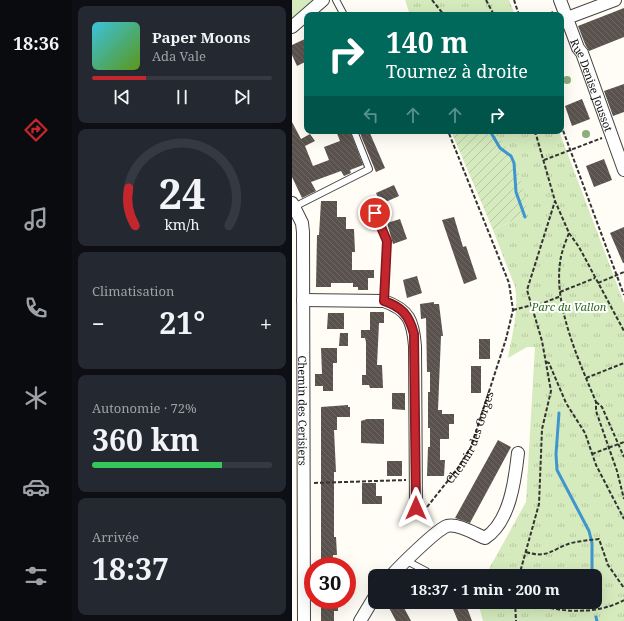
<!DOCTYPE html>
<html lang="fr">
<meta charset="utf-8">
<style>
:root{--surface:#171b24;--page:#242831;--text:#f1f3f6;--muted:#9ea1a6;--line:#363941;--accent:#c4262e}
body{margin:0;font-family:"Noto Serif",serif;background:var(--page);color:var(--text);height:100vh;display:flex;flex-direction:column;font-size:15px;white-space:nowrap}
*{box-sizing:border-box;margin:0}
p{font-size:13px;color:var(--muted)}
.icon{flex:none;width:22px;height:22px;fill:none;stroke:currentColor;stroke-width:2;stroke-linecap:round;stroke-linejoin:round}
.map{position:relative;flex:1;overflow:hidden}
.details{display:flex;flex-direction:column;gap:6px;padding:6px;background:#0d0f14;width:220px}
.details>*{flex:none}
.guide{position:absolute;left:12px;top:12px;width:260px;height:122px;border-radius:8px;box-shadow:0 4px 16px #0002;background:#00695c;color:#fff;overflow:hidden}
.speed{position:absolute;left:12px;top:557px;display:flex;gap:8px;font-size:20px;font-weight:700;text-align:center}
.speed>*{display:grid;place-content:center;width:52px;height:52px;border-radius:50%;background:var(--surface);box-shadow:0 4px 16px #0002;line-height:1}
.speed .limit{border:6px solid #d22;background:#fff;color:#111}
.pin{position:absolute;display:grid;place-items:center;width:34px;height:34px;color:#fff;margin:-17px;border:2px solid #fff;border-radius:50%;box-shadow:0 1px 4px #0007}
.me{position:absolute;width:44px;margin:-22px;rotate:0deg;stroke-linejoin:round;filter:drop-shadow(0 0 3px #0008)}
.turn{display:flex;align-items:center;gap:14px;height:84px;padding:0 16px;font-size:18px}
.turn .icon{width:52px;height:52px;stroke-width:2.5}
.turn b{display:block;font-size:28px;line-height:34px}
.lanes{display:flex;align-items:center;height:38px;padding:0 16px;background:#0003;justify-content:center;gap:20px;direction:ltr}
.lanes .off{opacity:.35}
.big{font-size:30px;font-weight:700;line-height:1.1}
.details .card{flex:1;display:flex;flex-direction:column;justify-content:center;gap:6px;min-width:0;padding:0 14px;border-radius:8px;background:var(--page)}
.details .dial{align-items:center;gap:0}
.dial svg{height:104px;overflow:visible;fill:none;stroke:var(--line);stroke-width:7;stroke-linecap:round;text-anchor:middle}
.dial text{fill:var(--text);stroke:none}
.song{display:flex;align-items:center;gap:12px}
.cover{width:48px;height:48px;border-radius:6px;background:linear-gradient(135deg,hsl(190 70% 55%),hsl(90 70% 35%))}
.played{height:4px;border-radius:2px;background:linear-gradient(90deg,var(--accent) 30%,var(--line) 30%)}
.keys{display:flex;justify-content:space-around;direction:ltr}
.heat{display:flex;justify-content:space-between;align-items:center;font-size:22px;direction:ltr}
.charge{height:6px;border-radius:3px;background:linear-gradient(90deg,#34c759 72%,var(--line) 0)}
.trip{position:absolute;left:76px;top:569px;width:234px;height:40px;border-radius:8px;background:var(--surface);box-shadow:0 4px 16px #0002;font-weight:700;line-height:40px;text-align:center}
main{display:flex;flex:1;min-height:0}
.dock{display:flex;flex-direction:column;width:72px;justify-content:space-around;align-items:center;background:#090b0e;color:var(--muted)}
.dock .icon{width:28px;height:28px}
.dock .on{color:var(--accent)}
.dock b{font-size:18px;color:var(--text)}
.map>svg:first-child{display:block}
</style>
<main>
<nav class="dock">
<b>18:36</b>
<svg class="icon on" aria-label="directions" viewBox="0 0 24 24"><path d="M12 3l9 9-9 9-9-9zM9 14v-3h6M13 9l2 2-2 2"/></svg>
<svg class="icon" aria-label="music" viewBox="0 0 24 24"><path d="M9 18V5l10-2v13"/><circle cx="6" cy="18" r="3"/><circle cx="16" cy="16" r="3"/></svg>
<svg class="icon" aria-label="phone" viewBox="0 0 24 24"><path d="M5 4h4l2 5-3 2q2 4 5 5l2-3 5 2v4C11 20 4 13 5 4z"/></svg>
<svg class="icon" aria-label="climate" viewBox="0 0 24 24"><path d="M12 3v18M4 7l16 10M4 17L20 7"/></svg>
<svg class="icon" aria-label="car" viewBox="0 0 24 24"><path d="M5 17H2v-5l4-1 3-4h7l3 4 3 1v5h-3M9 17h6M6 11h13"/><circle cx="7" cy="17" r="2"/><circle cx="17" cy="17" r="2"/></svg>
<svg class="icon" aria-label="filters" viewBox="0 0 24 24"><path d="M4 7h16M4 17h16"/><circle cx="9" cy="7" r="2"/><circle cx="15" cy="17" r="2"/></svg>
</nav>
<section class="details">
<div class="card">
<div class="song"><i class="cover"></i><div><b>Paper Moons</b><p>Ada Vale</p></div></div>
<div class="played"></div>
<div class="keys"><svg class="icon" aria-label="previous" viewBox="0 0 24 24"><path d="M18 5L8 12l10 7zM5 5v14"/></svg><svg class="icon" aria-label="pause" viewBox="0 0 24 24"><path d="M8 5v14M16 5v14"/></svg><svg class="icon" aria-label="next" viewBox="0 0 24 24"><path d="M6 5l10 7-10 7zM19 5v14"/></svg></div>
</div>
<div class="card dial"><svg viewBox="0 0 100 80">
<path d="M14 69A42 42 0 1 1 86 69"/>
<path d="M14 69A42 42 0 0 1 9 40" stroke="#c4262e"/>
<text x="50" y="56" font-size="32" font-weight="700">24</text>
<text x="50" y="72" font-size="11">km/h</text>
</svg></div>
<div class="card"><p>Climatisation</p>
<div class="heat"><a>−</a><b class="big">21°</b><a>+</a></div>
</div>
<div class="card"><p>Autonomie · 72%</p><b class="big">360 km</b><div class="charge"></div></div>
<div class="card"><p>Arrivée</p><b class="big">18:37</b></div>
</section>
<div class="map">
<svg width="332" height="621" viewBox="0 0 332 621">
<defs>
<pattern id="park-tufts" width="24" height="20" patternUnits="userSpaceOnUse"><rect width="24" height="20" fill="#d5ebbd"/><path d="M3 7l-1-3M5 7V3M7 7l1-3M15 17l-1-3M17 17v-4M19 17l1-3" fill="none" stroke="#b6c8a1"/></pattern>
<pattern id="garden-furrows" width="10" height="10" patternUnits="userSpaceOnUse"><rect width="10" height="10" fill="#d5ebbd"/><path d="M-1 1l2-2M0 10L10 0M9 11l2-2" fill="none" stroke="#b6c8a1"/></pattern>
<pattern id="building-back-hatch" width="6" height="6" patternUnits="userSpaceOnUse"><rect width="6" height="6" fill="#5a524d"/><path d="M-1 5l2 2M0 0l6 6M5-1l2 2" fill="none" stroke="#6d6662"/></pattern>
</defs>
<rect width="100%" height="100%" fill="#fffdf5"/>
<!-- grass -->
<path fill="#d5ebbd" d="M0,0H21L0,18Z"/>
<!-- park -->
<g fill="url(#park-tufts)">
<path d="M113,0H217L223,15H118Z"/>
<path d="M204,131H267L332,303V621H191L186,602H303V576H193L234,502L243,347H235L216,358C220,334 227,312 223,287L201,230L236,213Z"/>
</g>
<!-- garden -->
<path fill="url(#garden-furrows)" d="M159,131H204L226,168L236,213L201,230Z"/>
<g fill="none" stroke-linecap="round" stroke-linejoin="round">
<!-- stream -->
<g stroke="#3f96cf" stroke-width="3">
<path d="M198,131L208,148L219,156L222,163L224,192L233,217"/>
<path d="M267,413L264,454L265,470L297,531L300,543V576"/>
<path d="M304,617L305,621"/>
</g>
</g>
<!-- building -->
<g fill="url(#building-back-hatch)">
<path d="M332,8V37L297,51L293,44L286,26Z"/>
<path d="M15,38V61L5,66L0,55V45Z"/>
<path d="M332,84V112L321,116L312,91Z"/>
<path d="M290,99L298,119L280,126L273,106Z"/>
<path d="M0,122L9,139L18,134L23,141L13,146L21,166L37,160L32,147L48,141L44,131H58L71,165L58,170L59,173L52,176L49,171L19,182L24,191L10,198L0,177Z"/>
<path d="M67,131H77L93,168L84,172Z"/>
<path d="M312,159L320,180L302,187L294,166Z"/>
<path d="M102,185L107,196L89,204L84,193Z"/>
<path d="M29,201H45V217H54V229H62L63,252H60V270H82V278H76V290H66V287H61V283H39V287H24L25,235H27Z"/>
<path d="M162,217L171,247L174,246L185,279L172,284L150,220Z"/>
<path d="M108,219L115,239L101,244L95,223Z"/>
<path d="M332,227V263H331L318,233Z"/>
<path d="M125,276L130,293L115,298L111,280Z"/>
<path d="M142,302V304H147L151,336H149L146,410H150V414H162V424H157V439H148V460H153L152,476H135L136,447H138V428H136V392H138V372H135L134,318L129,319L128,304Z"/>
<path d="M78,312H92V323H87L85,365H90L91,388H78L77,385H70V375H74V342L73,338H69V330H78Z"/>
<path d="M36,313H52V329H35Z"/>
<path d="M48,333H56V346H47Z"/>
<rect x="187" y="339" width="11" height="20"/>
<path d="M29,348H45V363H41V391H31V386H23V374H30Z"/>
<rect x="179" y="366" width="10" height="27"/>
<path d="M100,393H113V410L100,409Z"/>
<path d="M56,405V407H58V417H45V430H42L44,472H42V537H44L45,555H41V566H29V407Z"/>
<path d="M75,419H92V444L69,443V421Z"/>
<path d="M206,440L219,447L178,523L163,518Z"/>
<rect x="95" y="461" width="15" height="15"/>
<path d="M70,483H84V496H90V504H70Z"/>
<path d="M29,600H46V611H42V621H29Z"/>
<path d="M94,602H109L119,621H104Z"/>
<path d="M158,602H173L180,621H166Z"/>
</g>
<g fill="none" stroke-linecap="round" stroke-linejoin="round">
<!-- service casing -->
<g stroke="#444" stroke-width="8">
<g id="service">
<path d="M44,0L52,15"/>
<path d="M2,207L77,169L62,131"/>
<path d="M83,213L95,241L92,301"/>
<path d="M113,560L134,571"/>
</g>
</g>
<!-- minor casing -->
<g stroke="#444" stroke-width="14">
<g id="minor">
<path id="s2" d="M268,0L286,48L290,53L332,170"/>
<path d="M275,18L323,0"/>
<path d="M0,27L31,0"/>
<path id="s3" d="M0,203L10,223L11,232L12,621"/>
<path d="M11,300L92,301C117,310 121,321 123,346L124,508"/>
<path d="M99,576C108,566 144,530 155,526C166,523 183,534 193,538C218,522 223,480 226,453"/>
<path d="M68,621L83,596"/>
</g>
</g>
<!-- path -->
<g stroke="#333" stroke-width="2" stroke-dasharray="4 2" stroke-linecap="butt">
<path d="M140,0L152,15"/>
<path d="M194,0L202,15"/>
<path d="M222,0L227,15"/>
<path d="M254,15L261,12"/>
<path d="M269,125L332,295"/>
<path d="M241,131L244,135"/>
<path d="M243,131L263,201L277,233C273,243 269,253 268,263C262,307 287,361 304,402V411L325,471L332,499"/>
<path d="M252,160L310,138"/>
<path d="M277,233L287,247L332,331"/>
<path d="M306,283L332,272"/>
<path d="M268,292L303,278"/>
<path d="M241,307L269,296"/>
<path d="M221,310L240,305"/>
<path d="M254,362L257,363L274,403L293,433L304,465L332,519"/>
<path d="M294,378L332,363"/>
<path d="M304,402L310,407L332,457"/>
<path d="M300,454L332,442"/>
<path d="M22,483L114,480"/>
<path id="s1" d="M135,507L166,468L179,447L214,339L221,310L217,283L156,131"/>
<path d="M234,552C256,559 260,549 279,543C288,541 298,540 307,539L316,565L332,588"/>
<path d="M227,576L247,504L250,429L259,391L250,341L235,290L263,201"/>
<path d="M223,602L224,621"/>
<path d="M235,602C264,612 304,616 332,600"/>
</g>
<!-- service -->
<use href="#service" stroke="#fff" stroke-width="6"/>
<!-- minor -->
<use href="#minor" stroke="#fff" stroke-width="12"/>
</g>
<!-- trees -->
<g fill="#8dad7f">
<circle cx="275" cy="80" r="4"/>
<circle cx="294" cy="134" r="4"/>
</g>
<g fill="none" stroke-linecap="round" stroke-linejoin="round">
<!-- route casing -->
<g stroke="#7f191e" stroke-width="10">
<path id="route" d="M83,213L95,241L92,301C110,307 117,315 122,334L124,508"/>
</g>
<!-- route -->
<use href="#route" stroke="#c4262e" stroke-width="7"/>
</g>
<g text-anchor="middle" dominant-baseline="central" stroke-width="4" stroke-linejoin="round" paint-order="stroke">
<!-- street labels -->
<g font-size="11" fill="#111" stroke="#fff">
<text stroke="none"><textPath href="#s2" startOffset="91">Rue Denise Joussot</textPath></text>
<text stroke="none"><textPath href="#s3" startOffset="210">Chemin des Cerisiers</textPath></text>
<text stroke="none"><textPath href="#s1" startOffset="83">Chemin des Gorges</textPath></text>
</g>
<!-- park labels -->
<g font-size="11" font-style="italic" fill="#2f6b1f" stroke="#fff">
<text x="277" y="306">Parc du Vallon</text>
</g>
</g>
</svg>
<div class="speed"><div class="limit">30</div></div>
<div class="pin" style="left:83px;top:213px;background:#d93025"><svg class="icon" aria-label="arrive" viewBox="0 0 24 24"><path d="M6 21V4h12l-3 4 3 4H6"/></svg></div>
<svg class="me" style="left:124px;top:508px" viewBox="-20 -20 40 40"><path d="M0-17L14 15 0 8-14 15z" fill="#c4262e" stroke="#fff" stroke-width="4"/></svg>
<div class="trip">18:37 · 1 min · 200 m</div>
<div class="guide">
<div class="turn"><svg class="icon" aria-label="right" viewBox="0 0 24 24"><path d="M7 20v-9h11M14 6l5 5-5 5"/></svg><div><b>140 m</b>Tournez à droite</div></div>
<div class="lanes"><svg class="icon off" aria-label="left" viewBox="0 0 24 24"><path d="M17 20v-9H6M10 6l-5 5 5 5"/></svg><svg class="icon off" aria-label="ahead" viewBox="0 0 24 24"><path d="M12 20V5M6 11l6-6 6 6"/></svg><svg class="icon off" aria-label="ahead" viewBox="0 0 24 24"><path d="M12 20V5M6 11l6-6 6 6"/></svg><svg class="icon" aria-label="right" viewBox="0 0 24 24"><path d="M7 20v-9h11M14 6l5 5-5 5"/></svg></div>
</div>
</div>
</main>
